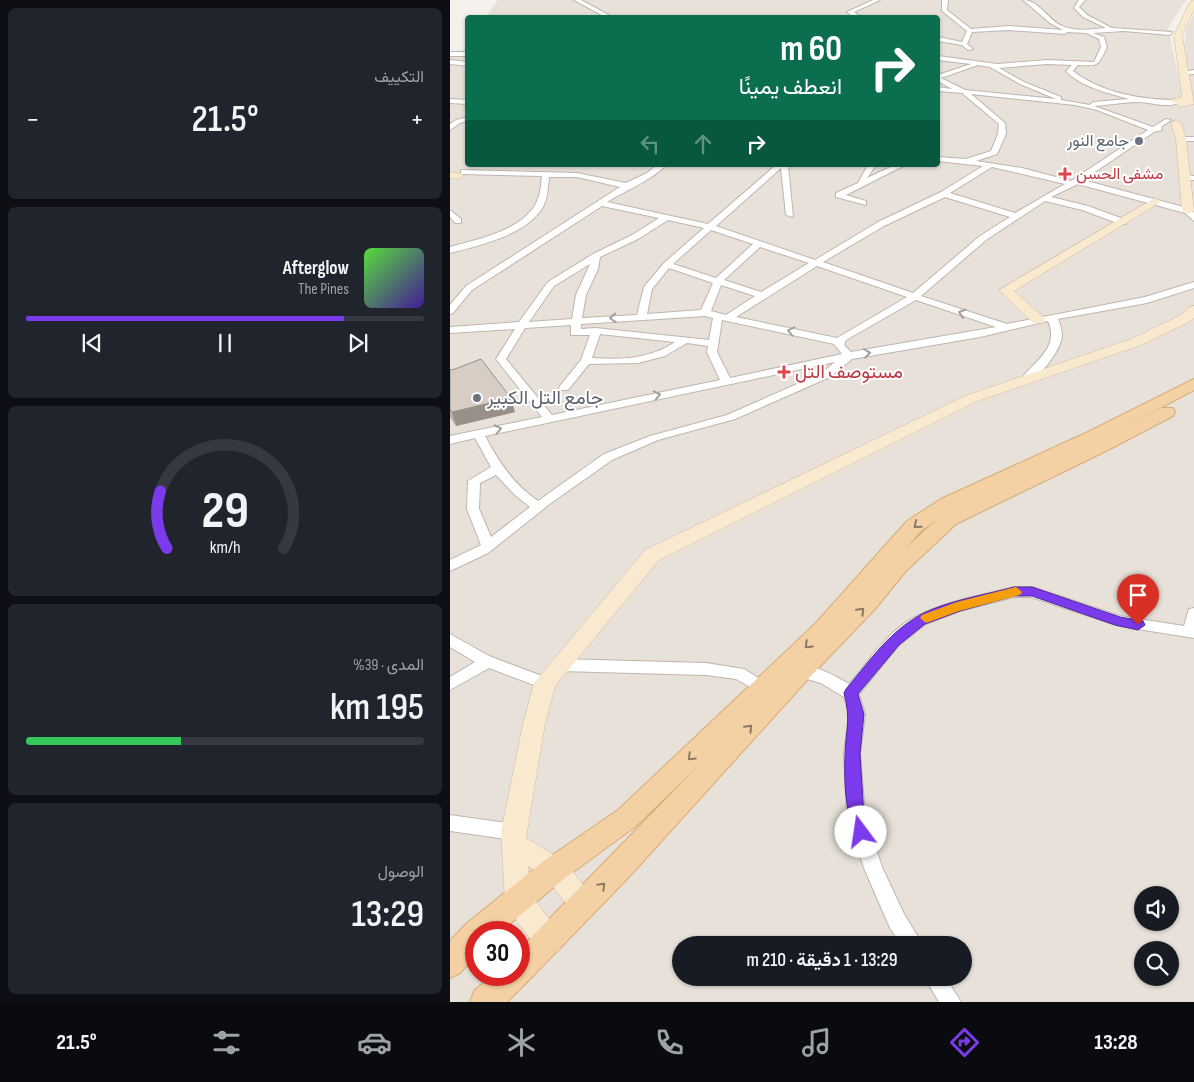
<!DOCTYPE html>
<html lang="ar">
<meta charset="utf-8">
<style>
:root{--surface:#171b24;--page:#20242c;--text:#f1f3f6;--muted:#9ea1a6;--line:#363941;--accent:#7c3aed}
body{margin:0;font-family:"Sofia Sans Condensed",Vazirmatn,sans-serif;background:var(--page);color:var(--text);direction:rtl;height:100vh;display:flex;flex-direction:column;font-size:19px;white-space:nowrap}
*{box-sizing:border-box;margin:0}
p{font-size:16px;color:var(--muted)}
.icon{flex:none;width:28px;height:28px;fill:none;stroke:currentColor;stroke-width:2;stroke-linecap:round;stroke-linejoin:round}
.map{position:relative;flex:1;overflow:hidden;direction:ltr}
.panel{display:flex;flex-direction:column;gap:8px;padding:8px;background:#0d0f14;width:450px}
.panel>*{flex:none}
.hud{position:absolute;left:15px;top:15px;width:475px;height:152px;border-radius:5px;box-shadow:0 1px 4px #0004;direction:rtl;background:#0b6e4f;color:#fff;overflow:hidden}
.controls{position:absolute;left:684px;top:886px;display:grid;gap:10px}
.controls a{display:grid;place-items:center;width:45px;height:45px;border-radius:50%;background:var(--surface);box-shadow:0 1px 4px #0004;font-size:25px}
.speed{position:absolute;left:15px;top:921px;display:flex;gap:10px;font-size:25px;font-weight:700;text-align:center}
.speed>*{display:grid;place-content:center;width:65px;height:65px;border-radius:50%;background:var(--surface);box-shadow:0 1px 4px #0004;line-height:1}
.speed .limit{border:8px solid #d22;background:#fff;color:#111}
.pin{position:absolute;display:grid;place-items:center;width:42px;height:42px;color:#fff;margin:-51px -21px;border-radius:50% 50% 50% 0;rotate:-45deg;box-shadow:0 0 5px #0007}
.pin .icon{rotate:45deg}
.me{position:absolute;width:55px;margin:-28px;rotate:346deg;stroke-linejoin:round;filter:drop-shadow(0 0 4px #0008)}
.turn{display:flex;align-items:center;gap:18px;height:105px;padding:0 15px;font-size:22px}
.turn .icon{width:65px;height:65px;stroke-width:2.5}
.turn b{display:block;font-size:35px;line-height:42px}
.lanes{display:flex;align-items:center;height:48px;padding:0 15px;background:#0003;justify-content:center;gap:25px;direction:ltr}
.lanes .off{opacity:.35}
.big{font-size:38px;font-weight:600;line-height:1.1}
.panel .widget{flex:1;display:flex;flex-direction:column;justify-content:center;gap:8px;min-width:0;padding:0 18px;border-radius:8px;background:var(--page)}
.panel .dial{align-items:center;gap:0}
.dial svg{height:130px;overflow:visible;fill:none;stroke:var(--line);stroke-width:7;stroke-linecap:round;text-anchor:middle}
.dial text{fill:var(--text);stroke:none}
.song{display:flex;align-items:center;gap:15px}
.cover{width:60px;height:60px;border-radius:8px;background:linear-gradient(135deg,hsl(110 70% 55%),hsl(260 70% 35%))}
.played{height:5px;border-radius:2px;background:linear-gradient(90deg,var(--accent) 80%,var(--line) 80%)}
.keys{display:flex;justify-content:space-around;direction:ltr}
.heat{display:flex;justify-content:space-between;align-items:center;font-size:28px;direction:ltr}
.charge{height:8px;border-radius:4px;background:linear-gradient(90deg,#34c759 39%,var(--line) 0)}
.trip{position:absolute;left:222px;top:936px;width:300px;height:50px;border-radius:25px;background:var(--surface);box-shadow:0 1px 4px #0004;font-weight:600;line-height:50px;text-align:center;direction:rtl}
.dock{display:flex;height:80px;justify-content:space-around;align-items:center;background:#090b0e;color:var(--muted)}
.dock .icon{width:35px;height:35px}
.dock .selected{color:var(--accent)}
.dock b{font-size:22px;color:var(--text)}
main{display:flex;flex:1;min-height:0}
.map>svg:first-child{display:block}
</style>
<main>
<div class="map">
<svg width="744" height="1002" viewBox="0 0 744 1002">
<rect width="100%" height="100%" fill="#f4f0eb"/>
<!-- residential -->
<g fill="#e7e1d9" fill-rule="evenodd">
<path d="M48,0H736L718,28L733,99L744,102V1002H0V51H13L17,44L18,165H488V18L36,17ZM692,895H720V922H692ZM26,932H69V975H26ZM231,945H514V978H231ZM692,950H720V978H692Z"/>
<path d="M744,13V99L740,98L734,54L736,29Z"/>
</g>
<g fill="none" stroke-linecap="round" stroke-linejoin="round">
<!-- street casing -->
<g stroke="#beb6ae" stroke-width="2">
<g id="street">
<path d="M124,0H131L164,18H157Z"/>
<path d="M423,0H430L404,12L412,18H405L397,12Z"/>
<path d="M492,0H498L497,10L521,29L559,26L613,30L600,23L573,0C589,0 598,20 612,26C626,32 641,29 656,28L633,17L624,8L629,0H635L629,7L637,15L662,28L722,32L720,35L674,31L643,33L654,37L657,47C648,66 649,66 628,65L623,71C651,93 692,100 727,100L730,102C719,109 700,102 688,102C674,102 659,105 644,106L703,127L716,119L721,120L711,127L712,130L704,132L633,180L741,209L744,213V221L735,213L628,184L601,197L638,206L676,220V224H670L632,210L595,201L536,240L471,296L557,324L695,297L744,282V288L697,303L608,319C610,324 612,329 612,335C612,349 589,379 576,382L571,379C585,361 610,347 598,321L530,337L402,359L380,377L285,419L208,440L162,460L101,503L38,553L0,571V560L31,545L17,509L18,481L41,467L25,438L0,444V436L92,417L46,359L65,329L0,333V327L69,322L98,282L143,254L182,235L209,218L152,206L22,290L3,313L0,314V305L16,286L170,187L127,177H99C98,187 98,197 93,207C75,236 30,245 0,253V247C28,239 66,232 84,207C90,197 91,187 92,176L14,174H11V170L127,173L176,183L197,173L207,165H216C201,181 176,190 157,202L258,224L326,165H338L343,217L336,215L331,168L266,226L365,260L428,222L491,192L533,166L488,161V157L516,159L541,151L548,134L549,124L512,93L488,91V87L502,89L488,81V75L521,64L488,60V56L547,64L597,60L644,62L651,47L649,39L636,33L617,32L615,34L559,30L522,32L517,44L523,49L518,50L512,45L488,41V37L512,42L517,31L492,11ZM597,64L622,65L616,71C631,87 658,93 679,99L643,102L640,105L611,100V97L574,82L549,68ZM528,65L540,67L570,84L606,99L515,90L491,78ZM521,94L625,105L647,110L698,130L621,181L572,168L526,161L547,154L556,134L555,123ZM542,167L615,184L565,213L500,193ZM495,197L560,217L530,236L463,293L373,262L434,226ZM218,220L254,228L214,263L194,287L187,315L132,318L136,295L148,269L150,257L188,239ZM261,230L303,244L266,278L223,264ZM310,247L359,263L311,292L274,280ZM140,264L126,295L122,319L79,322L104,286ZM367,266L457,297L387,338L286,317ZM219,268L263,283L251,310L197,314L202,289ZM271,285L305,296L276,315L261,311ZM466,300L546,327L401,352L394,345L396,340ZM255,316L263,318L259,340L146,328L131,329V324ZM272,320L384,344L392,354L280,378L267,352ZM121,325V335H140L131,360L110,386L109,388L110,390H118L139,364L188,363L215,356L237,343L258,346L257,352L270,380L102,415L56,359L75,328ZM150,334L225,342C200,359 171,360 142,358ZM385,362L372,373L277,415L200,436L154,454L88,501C64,485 48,461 35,436ZM46,475L65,495L80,507L41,537L29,509L30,483Z"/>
<rect x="0" y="52" width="18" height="4"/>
<path d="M0,60L18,62V66L0,64Z"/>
<path d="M744,70V74L733,75L730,73Z"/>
<path d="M0,99L18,100V104L0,103Z"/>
<path d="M18,117V121L10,123L0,130V124L6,120Z"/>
<path d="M731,137H744V141H728L727,139Z"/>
<path d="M418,165H426L417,178L445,165H455L396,195L416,201V205L386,197V193L408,183Z"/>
<path d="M733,175L744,176V180L733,179Z"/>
<path d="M0,210L11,219V223H5L0,217Z"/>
<path d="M564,587H582L670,616L734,626L739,609L744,608V638L669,626L581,597H564L510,611L476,624L449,645L409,694L415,714L410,754L415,815L432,867L454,914L473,945H452L440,928L414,868L397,815L394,754L399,714L394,697L371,683L346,676L343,672L346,668C362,662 385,676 399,684C419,661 439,629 467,616C497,601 532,595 564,587Z"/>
<path d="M0,634L39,656L100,679L103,683L100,687L95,689L39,668L0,690V677L25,662L0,647Z"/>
<path d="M110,659L256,663L294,669L318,684L321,688L318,692L313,694L286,679L256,675L110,671L105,669L103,665L105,661Z"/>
<path d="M0,815L63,824L69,826L72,832L69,838L63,840L0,831Z"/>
<path d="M475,978H496L511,1002H489Z"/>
</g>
</g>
<!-- secondary casing -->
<g stroke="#cebb9f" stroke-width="1">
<g id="secondary">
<path d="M744,0V9L732,35L744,104L731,107L720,100L732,97L724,35L740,2Z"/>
<path d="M726,120L731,123L736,139L744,211L738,214L732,211L726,139L721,123Z"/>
<path d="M0,172L12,174L13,176L8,179L0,178Z"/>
<path d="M705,198L711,201L709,203L564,291L593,317L595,320L593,323H583L549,290Z"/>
<path d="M744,306V318L741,321L691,345L525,402L209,560L105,686L95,724L76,838L114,861L142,896L146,905L142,914L133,918L124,914L96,877L78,866L81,895L109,932L113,941L109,950L100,954C84,948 62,916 55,900L51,832L73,724L84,683L195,550L515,396L681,339L731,315L739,307Z"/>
</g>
</g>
<!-- primary casing -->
<g stroke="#d7ab75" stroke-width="2">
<path id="primary" d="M744,379V390L650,440L499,511L648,441L711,408H723L725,412L723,416L660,449L506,524L456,571L425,609L359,678L178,878L74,985L57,1002H20L24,991L42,975H69V950L248,766L186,826L115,878L50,932H26V955L10,973L0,978V941L16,924L95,860L168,810L365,624L457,521L491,499L638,432ZM486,520L456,548L471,531Z"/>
</g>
<!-- street -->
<use href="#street" fill="#fff" fill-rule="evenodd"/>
<!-- secondary -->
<use href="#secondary" fill="#f9e9cf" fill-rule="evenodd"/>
<!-- primary -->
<use href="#primary" fill="#f4d1a4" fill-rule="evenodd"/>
</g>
<!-- wall -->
<path fill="#b9b0a9" d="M5,369L65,412L6,426L0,417V370Z"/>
<!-- shaded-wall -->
<path fill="#969089" d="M61,398L65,412L6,426L2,412Z"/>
<!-- building -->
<path fill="#d7cdc4" stroke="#969089" d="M31,359L61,398L2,412L0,409V370L5,369Z"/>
<!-- one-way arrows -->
<defs><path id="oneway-chevron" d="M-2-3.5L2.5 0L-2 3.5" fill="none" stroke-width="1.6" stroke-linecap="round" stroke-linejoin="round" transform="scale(1.25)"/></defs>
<g stroke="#a3a09c">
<use href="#oneway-chevron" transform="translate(512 313) rotate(-162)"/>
<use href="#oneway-chevron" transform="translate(163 318) rotate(176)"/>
<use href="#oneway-chevron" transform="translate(341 331) rotate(-167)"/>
<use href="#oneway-chevron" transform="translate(417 353) rotate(-9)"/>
<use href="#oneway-chevron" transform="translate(207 395) rotate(-12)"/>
<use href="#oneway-chevron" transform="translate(48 429) rotate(-12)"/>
</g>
<g stroke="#8c7a64">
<use href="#oneway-chevron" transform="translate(467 525) rotate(141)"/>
<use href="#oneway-chevron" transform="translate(411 611) rotate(-47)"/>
<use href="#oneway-chevron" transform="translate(358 645) rotate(136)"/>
<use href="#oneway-chevron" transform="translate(299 728) rotate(-47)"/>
<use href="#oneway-chevron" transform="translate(241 757) rotate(136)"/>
<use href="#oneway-chevron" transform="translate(152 886) rotate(-45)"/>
</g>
<!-- route -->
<path fill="#7c3aed" stroke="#51269a" d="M564,587H582L670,617L693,621L695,625L688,630L665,625L582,596H564L510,611L475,624L449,645L408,694L414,714L410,754L414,815L419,832L417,838L411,840L406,838C395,813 394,780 395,754C396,728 401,720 394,693L396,689C417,664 437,635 465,618C490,602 535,595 564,587Z"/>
<!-- slow -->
<path fill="#f59e0b" d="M566,587L572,592L570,595L509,611L476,623L470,618L472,615L507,602Z"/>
<!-- markers -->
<g fill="#6b7280" stroke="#fff" stroke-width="2">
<circle cx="689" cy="141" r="5"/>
<circle cx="27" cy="398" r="5"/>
</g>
<g fill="#e0444e" stroke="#fff" stroke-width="2">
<path d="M612.5 166.5h5v5h5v5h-5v5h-5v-5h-5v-5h5z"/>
<path d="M331.5 364.5h5v5h5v5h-5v5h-5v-5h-5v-5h5z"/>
</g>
<g text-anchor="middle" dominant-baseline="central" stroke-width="4" stroke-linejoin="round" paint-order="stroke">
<!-- far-worship labels -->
<g font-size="16" fill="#5b616d" stroke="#fff" text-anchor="end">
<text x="679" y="141">جامع النور</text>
</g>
<!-- far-health labels -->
<g font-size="16" fill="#be3a42" stroke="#fff" text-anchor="start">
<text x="626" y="174">مشفى الحسن</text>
</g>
<!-- health labels -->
<g font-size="19" fill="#be3a42" stroke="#fff" text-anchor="start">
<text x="345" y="372">مستوصف التل</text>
</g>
<!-- worship labels -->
<g font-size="19" fill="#5b616d" stroke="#fff" text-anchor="start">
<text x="37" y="398">جامع التل الكبير</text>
</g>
</g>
</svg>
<div class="controls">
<a><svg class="icon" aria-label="sound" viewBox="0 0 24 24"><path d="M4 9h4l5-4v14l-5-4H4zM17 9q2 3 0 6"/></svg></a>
<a><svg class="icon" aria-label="search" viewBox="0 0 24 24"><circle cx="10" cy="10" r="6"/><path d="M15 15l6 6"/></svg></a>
</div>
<div class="speed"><div class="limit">30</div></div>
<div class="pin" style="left:688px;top:625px;background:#d93025"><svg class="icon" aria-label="arrive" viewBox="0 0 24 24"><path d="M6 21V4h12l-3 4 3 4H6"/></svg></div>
<svg class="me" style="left:411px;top:832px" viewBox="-20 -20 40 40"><circle r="19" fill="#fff"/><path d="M0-13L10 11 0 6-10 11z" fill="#7c3aed"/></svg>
<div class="trip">13:29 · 1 دقيقة · 210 m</div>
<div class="hud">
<div class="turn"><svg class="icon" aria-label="right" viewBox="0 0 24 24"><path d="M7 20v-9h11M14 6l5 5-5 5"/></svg><div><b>60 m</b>انعطف يمينًا</div></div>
<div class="lanes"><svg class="icon off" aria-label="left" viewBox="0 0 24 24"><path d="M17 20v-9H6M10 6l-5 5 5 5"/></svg><svg class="icon off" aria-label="ahead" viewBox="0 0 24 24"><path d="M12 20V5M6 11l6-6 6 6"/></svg><svg class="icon" aria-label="right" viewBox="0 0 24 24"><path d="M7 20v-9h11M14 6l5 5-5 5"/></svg></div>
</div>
</div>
<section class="panel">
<div class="widget"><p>التكييف</p>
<div class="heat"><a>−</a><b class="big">21.5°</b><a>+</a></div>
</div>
<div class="widget">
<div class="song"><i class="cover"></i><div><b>Afterglow</b><p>The Pines</p></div></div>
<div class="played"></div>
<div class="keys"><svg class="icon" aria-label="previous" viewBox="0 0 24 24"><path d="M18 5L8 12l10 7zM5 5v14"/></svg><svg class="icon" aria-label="pause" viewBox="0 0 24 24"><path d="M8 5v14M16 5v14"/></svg><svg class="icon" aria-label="next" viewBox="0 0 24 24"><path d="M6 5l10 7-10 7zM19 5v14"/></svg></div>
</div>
<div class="widget dial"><svg viewBox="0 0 100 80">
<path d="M14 69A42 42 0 1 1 86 69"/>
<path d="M14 69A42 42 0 0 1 10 34" stroke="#7c3aed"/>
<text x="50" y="56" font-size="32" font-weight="700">29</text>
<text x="50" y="72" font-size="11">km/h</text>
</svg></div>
<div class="widget"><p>المدى · 39%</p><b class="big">195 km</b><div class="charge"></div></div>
<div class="widget"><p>الوصول</p><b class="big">13:29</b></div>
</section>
</main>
<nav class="dock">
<b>13:28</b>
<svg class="icon selected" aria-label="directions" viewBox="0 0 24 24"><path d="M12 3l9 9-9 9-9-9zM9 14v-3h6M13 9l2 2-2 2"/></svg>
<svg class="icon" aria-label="music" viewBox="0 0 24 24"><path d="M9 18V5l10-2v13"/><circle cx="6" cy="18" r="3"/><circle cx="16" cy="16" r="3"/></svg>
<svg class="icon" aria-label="phone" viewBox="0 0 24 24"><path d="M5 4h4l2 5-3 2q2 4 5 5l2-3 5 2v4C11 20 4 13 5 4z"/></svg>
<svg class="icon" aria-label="climate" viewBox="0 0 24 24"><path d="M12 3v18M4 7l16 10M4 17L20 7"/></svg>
<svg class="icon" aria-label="car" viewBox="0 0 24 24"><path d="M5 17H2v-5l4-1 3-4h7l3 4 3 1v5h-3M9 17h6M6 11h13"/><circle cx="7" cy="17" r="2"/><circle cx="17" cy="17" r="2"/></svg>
<svg class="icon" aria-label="filters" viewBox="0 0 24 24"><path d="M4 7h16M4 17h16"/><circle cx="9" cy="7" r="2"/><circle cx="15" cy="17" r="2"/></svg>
<b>21.5°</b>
</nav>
